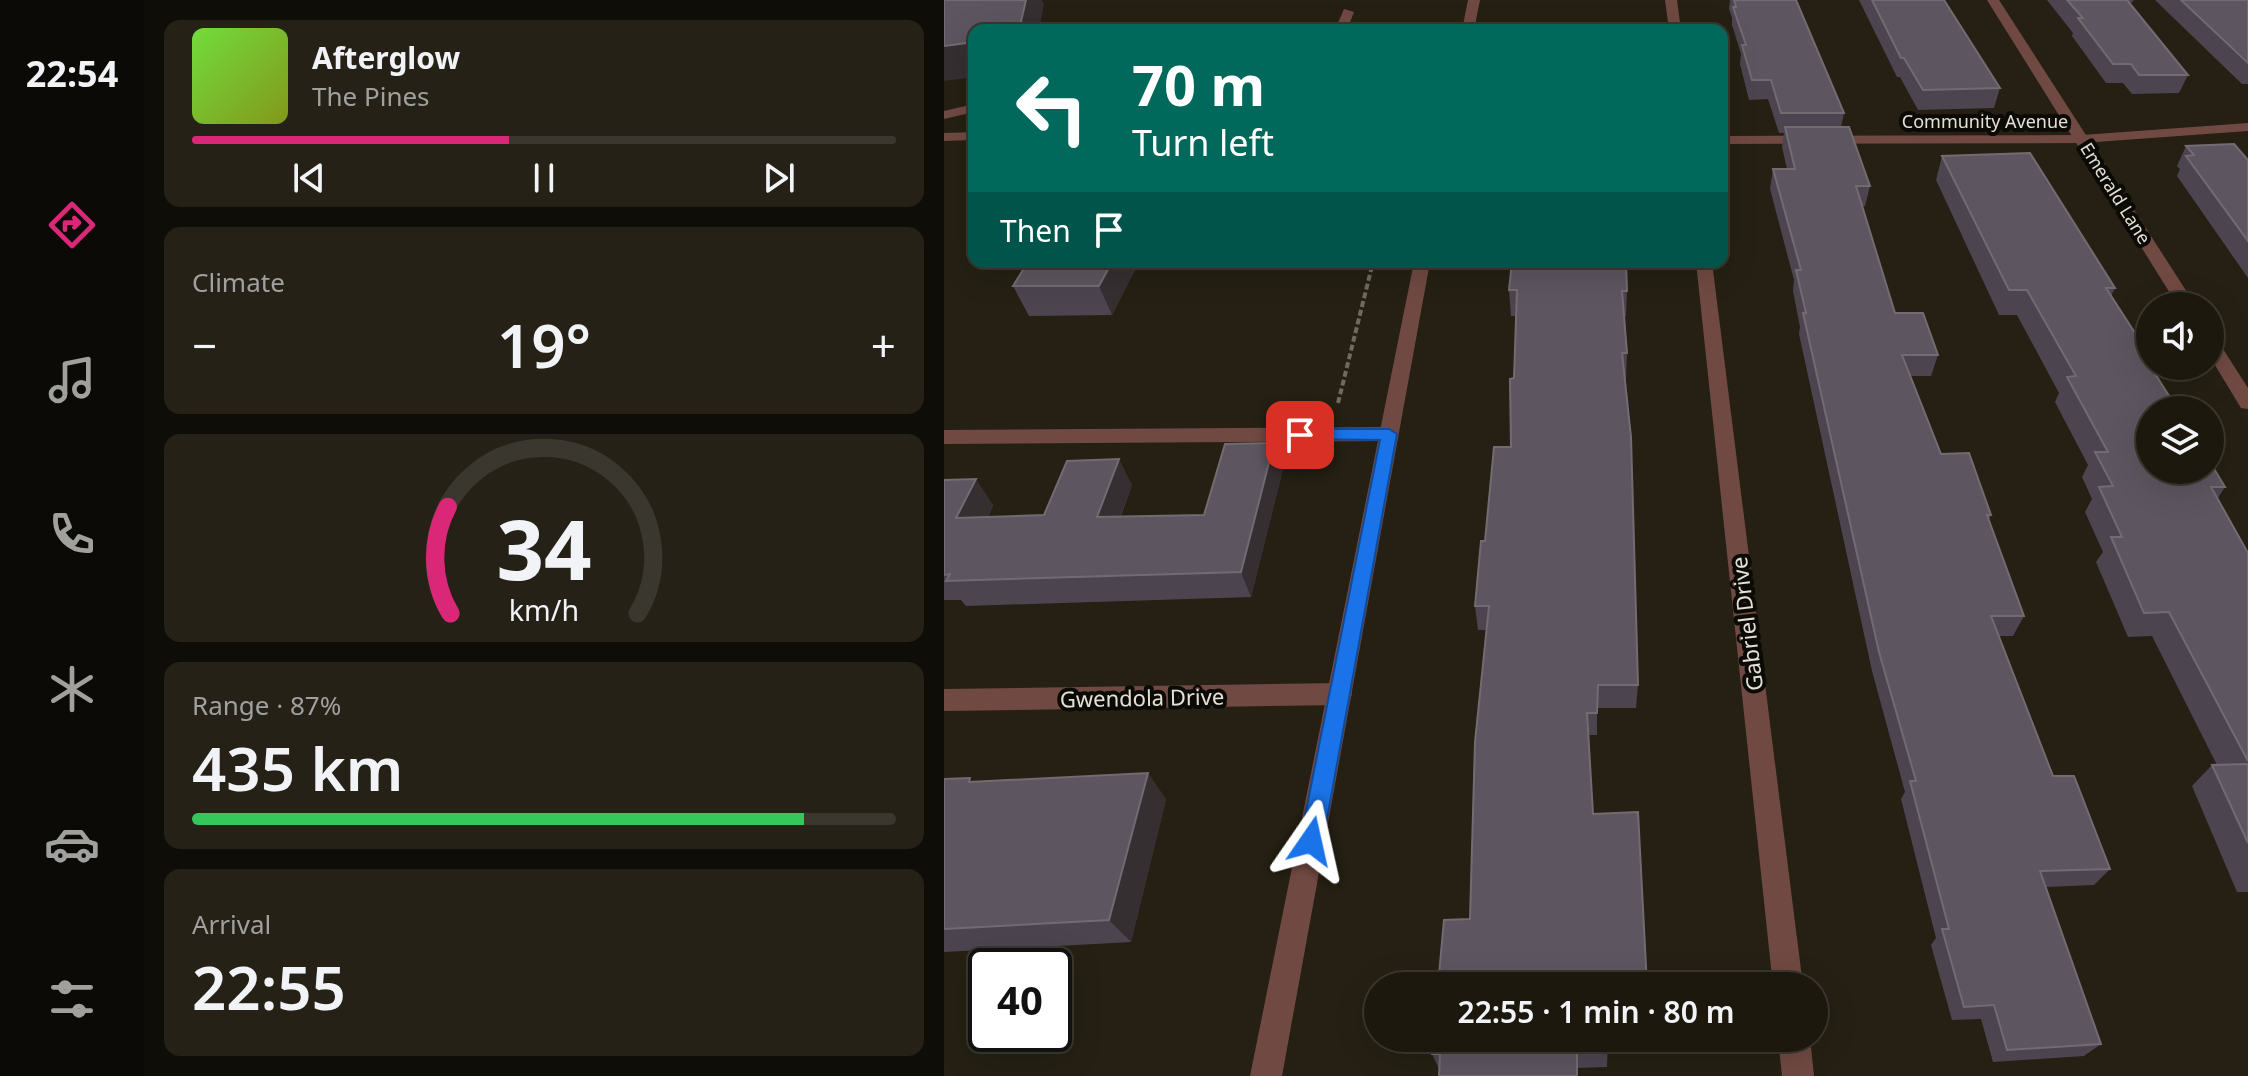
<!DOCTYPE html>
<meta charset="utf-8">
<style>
:root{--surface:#1c180e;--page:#252117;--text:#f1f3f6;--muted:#a0a09e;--line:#3a372e;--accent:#db2777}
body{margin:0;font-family:"Noto Sans",sans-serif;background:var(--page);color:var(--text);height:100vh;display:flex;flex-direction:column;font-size:30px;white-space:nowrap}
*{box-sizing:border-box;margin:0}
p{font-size:26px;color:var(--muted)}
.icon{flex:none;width:44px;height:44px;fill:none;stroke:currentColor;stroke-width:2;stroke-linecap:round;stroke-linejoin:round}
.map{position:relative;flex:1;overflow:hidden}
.details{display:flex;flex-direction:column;gap:20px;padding:20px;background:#0f0d08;width:800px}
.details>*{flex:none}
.banner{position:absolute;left:24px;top:24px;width:760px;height:244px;border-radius:16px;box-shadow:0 8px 32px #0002,0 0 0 2px var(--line);background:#00695c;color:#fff;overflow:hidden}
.controls{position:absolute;left:1192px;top:292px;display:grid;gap:16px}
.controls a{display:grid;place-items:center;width:88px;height:88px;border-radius:50%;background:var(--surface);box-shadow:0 8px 32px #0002,0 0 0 2px var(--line);font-size:40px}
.speed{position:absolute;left:24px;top:948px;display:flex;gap:16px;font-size:40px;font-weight:700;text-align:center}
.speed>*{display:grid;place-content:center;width:104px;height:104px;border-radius:50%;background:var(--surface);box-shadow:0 8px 32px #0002,0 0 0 2px var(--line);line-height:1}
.speed .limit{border:4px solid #111;border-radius:12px;background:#fff;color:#111}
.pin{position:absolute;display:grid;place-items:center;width:68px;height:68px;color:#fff;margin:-34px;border-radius:16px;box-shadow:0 4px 12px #0006}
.me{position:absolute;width:88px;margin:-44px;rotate:11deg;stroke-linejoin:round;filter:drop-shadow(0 0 6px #0008)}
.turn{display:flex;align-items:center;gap:28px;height:168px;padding:0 32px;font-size:36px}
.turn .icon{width:104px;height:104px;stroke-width:2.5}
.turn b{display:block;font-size:56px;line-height:68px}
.then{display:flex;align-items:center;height:76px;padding:0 32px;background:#0003;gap:16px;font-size:30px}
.big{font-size:60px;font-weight:600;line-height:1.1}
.details .tile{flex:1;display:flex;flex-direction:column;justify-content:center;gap:12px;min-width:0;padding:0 28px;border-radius:16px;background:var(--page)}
.details .dial{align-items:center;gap:0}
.dial svg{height:208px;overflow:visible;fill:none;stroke:var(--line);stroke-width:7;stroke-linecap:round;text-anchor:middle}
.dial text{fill:var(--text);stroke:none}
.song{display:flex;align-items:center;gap:24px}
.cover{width:96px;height:96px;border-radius:12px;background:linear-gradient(135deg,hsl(100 70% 55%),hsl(70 70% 35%))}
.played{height:8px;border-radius:4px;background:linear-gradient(90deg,var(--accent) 45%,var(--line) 45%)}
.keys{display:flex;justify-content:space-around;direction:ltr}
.heat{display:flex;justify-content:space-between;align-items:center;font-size:44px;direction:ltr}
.charge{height:12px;border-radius:6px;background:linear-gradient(90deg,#34c759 87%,var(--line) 0)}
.trip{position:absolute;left:420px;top:972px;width:464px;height:80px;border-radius:40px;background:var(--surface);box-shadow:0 8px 32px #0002,0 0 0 2px var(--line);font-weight:600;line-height:80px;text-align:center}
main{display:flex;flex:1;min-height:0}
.tabs{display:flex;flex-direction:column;width:144px;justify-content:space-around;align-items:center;background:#0b0a06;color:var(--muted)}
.tabs .icon{width:56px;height:56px}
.tabs .active{color:var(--accent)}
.tabs b{font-size:36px;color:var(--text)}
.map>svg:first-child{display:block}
</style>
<main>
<nav class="tabs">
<b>22:54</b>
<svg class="icon active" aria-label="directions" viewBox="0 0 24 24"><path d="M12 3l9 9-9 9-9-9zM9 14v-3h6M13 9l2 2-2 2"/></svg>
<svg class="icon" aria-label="music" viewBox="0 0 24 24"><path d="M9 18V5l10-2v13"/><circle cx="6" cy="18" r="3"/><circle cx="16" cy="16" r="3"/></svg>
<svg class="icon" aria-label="phone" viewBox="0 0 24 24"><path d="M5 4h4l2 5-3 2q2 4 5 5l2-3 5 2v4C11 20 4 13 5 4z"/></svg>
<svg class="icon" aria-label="climate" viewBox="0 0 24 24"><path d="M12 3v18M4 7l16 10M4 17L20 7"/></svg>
<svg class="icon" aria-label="car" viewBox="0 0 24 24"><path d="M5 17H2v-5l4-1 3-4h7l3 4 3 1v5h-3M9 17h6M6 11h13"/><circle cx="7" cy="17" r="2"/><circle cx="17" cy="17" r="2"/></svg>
<svg class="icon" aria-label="filters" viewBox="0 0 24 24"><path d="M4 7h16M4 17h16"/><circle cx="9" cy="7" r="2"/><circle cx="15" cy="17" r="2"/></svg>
</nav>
<section class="details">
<div class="tile">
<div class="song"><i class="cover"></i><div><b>Afterglow</b><p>The Pines</p></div></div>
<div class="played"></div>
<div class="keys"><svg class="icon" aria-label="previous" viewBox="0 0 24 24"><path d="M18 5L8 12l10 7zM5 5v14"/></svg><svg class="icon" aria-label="pause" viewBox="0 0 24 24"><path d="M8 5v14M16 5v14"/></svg><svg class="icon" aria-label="next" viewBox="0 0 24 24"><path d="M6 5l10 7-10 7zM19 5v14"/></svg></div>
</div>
<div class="tile"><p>Climate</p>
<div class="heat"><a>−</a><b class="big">19°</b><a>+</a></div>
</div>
<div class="tile dial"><svg viewBox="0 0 100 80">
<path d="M14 69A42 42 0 1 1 86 69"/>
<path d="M14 69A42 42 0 0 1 13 28" stroke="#db2777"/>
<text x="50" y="56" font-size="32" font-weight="700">34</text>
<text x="50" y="72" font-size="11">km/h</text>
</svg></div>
<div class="tile"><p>Range · 87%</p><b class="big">435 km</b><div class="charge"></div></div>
<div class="tile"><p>Arrival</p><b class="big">22:55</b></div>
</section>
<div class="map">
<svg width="1304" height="1076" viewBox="0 0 1304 1076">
<rect width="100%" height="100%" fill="#252013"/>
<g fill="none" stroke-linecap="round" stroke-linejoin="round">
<!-- path -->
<path stroke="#6e6a5e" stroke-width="4" stroke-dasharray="6 3" stroke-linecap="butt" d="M394,403L429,262"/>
<!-- service -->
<g fill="#704942" fill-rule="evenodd">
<path d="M400,9L410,12L403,30H391Z"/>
<path d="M30,104V112L0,119V111Z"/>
<path d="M30,132V140L0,141V133Z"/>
<path d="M445,427L455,434L445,441L0,444V430Z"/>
</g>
<!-- minor -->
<g fill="#704942" fill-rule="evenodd">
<path d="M721,0H733L737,30H725Z"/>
<path d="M1043,0H1055L1252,306H1234Z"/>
<path d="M752,262H768L859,986H829Z"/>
<path d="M1266,336L1272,338L1304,388V409L1297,408L1266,357Z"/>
<path d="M396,683L405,686L408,694L405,702L396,705L0,711V689Z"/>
<path d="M834,1038H866L870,1076H838Z"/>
</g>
<!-- tertiary -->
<g fill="#704942" fill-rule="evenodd">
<path d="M524,0H536L530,30H518Z"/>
<path d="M1304,123V131L1138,143L778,144V136L1138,135Z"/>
<path d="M470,262H486L338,1076H306Z"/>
</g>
</g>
<!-- wall -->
<g fill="#4c4550">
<path d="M786,0H852L900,113L897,127L926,186L921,206H918L951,313L994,355L987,376H966L997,454L1047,515L1045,520L1080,616L1069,636H1055L1109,776L1166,869L1150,885L1102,887L1157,1044L1140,1056L1049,1062L1037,1019L1008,1020L987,945L992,938L957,799L961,792L928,671L855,334L856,327L849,291L850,280L826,189L829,169H843L838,147L840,133H835L824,99L805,100L796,64L797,54L788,25V18L785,9Z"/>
<path d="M915,0H1000L1056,88L1050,108L974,110L956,77H953Z"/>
<path d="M1103,0H1190L1186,4L1244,75L1235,93L1188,94L1179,83H1162L1128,36L1129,33Z"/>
<path d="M1211,0H1304V84H1298Z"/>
<path d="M1242,146L1304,160V278L1233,176L1236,169L1233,166Z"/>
<path d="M998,156L1171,288L1167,296L1202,350L1200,355L1281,487L1274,498L1304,553V892H1293L1248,786L1268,765H1273L1208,636L1184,637L1152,562L1159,552L1141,512L1148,499L1138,477L1144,465L1111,402L1115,393L1073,315H1055L992,180Z"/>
<path d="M83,262H195L168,315L85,316L69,286L84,263Z"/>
<path d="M565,290L683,291L682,316H680L683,353L682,379H681L694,685L692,708H653V735H644L526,919L542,630H534L531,606L541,541L567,447L572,316H567Z"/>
<path d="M330,443L339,469L307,597L22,606L17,600H0V480L49,505L44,517L100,515L188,485L177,516L260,515Z"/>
<path d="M0,779L222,799L187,942L0,952Z"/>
<path d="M664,1038L663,1067L633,1068L634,1076H495V1069L488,1054Z"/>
</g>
<!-- shaded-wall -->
<g fill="#362f32">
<path d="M82,0H98L100,4L95,30H75Z"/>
<path d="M30,42V77L0,81V46Z"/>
<path d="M168,262H195L168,315L155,286Z"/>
<path d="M330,443L339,469L307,597L297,572Z"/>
<path d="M175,459L188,485L167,542L153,517Z"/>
<path d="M32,479L49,505L31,544L12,518Z"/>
<path d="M204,773L222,799L187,942L165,920Z"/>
</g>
<!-- building -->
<g fill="#5d555f" stroke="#726b72" stroke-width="2">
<path d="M0,0H82L75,30H30V42L0,46Z"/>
<path d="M790,0H852L900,113H837L827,80H808L798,45H802L789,7H792Z"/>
<path d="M928,0H1000L1056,88L979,90L960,58H957Z"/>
<path d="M1123,0H1183L1244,75H1195L1187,64H1169L1134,18H1139Z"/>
<path d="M1237,0H1304V63Z"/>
<path d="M669,26L670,30H596V27Z"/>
<path d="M841,127H905L926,186H912L951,313H979L994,355H958L997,454L1025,453L1047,515H1043L1080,616H1047L1109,776H1130L1166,869L1096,871L1157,1044L1063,1050L1050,1005L1020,1007L998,929H1005L966,781H972L935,652L859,313H862L852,270H857L829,169H851Z"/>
<path d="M1290,144L1304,160V241L1242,156L1250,155L1242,146Z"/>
<path d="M1086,153L1171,288H1162L1202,350H1196L1234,410H1206V470H1266V462L1281,487H1267L1304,553V761L1225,612L1200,613L1167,537H1178L1155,487L1169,486L1151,452H1164L1123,377L1132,376L1083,290H1065L998,156Z"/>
<path d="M84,262H168L155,286H69Z"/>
<path d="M568,262H682L683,291H678L683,353H678L687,437L694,685H654L653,713H643L649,814L694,812L703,986H494L500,920L526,919L531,742L545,606H531L537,541H541L550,447H567L566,379L570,378L573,290H565Z"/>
<path d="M330,443L297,572L2,581L6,574L0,575V480L32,479L12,518L100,515L123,461L175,459L153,517L260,515L281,444Z"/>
<path d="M1304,764V843L1268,765Z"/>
<path d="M204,773L165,920L0,929V779L26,778L25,782Z"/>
<path d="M489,1038H664V1053H633V1076H495L496,1054H488Z"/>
</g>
<!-- route -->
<path fill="#1a73e8" stroke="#114b97" stroke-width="2" d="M356,429H445L453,434L379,841L376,849L367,852L359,849L356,841L436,440L351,439L348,435Z"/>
<g text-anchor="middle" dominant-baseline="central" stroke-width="8" stroke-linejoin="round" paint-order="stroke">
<!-- far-street labels -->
<g font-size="18" fill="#e3e0d7" stroke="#0c0a05">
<text x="1041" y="121">Community Avenue</text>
<text transform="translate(1172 193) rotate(58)">Emerald Lane</text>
</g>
<!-- street labels -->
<g font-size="22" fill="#e3e0d7" stroke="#0c0a05">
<text transform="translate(802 624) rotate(-97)">Gabriel Drive</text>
<text transform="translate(198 697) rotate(-1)">Gwendola Drive</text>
</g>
</g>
</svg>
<div class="controls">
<a><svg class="icon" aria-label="sound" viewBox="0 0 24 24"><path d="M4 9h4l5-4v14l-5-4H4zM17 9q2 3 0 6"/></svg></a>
<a><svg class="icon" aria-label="layers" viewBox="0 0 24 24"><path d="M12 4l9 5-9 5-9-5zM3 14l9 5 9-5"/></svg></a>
</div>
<div class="speed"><div class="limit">40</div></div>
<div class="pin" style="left:356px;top:435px;background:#d93025"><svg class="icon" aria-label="arrive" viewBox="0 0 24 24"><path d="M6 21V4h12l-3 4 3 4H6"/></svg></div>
<svg class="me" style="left:367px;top:841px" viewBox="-20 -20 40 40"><path d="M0-17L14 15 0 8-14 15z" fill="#1a73e8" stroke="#fff" stroke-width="4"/></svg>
<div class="trip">22:55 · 1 min · 80 m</div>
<div class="banner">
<div class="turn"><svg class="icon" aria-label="left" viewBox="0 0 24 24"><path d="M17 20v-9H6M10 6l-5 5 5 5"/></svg><div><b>70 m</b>Turn left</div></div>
<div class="then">Then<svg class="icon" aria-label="arrive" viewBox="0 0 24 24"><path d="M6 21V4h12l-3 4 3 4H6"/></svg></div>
</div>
</div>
</main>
